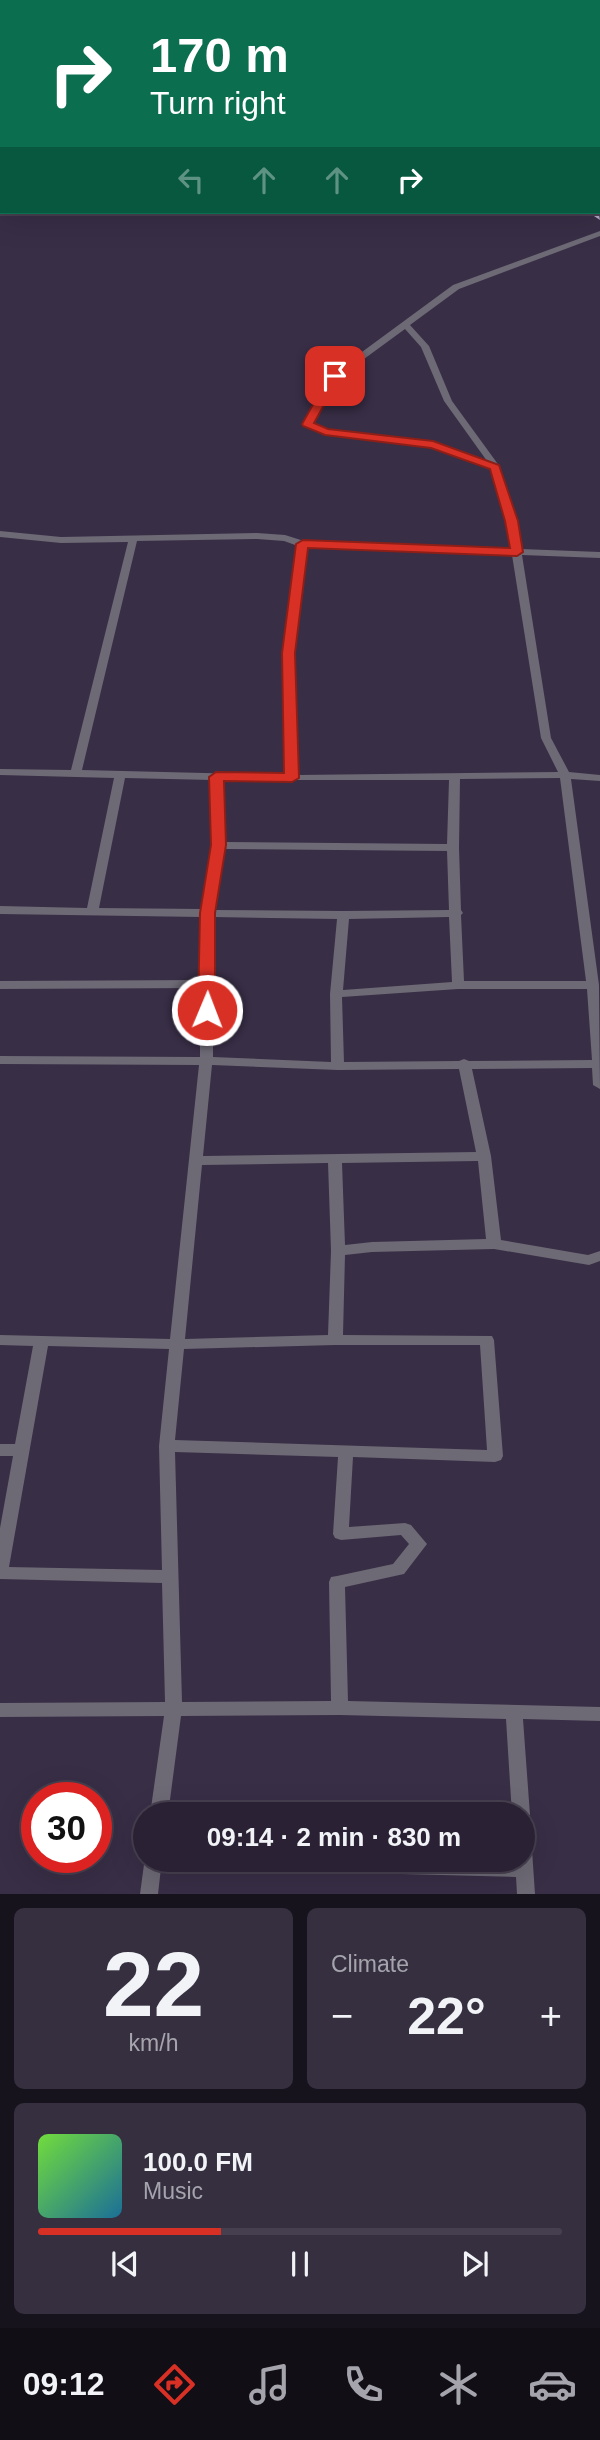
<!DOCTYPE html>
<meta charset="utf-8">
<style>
:root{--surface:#2a2234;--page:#362f40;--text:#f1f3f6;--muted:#a5a4ac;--line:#463f4f;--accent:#d93025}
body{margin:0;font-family:Arial,sans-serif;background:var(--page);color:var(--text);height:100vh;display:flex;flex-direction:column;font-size:26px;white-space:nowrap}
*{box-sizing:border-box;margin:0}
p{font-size:23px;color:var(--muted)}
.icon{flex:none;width:38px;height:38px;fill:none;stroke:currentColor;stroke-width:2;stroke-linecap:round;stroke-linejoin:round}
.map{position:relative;height:1894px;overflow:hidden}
.details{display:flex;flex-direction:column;gap:14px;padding:14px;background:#17131d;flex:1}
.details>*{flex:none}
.hud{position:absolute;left:0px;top:0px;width:600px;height:214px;box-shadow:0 7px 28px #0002,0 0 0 2px var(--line);background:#0b6e4f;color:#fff;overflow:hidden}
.speed{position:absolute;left:21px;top:1782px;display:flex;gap:14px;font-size:35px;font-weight:700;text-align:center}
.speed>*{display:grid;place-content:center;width:91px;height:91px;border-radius:50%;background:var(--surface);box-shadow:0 7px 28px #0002,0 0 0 2px var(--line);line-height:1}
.speed .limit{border:10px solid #d22;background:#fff;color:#111}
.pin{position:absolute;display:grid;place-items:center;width:60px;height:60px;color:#fff;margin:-30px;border-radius:14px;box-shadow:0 4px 10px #0006}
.me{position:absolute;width:77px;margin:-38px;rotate:1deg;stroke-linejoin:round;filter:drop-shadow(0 0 5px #0008)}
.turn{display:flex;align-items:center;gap:24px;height:147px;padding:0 35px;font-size:32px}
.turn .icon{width:91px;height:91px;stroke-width:2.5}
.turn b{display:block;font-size:49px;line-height:60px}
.lanes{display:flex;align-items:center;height:66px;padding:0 35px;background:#0003;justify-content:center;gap:35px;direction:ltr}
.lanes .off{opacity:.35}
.big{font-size:52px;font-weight:600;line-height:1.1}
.details .tile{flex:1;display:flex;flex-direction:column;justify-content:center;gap:10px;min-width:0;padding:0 24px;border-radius:10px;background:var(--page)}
.details .dial{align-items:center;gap:0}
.dial b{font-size:91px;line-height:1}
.song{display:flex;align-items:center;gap:21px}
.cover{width:84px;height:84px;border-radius:10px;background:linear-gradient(135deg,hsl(100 70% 55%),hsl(200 70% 35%))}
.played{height:7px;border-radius:4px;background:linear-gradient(90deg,var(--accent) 35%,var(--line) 35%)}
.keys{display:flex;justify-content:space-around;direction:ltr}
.heat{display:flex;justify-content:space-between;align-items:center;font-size:38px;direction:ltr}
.details .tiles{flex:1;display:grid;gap:14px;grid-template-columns:1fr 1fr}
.tile:last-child{grid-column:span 2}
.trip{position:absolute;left:133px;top:1802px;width:402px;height:70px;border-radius:35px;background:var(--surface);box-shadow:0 7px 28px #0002,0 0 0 2px var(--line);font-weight:600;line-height:70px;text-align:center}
.menu{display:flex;height:112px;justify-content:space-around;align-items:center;background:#110e15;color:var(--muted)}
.menu .icon{width:49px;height:49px}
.menu .selected{color:var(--accent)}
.menu b{font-size:32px;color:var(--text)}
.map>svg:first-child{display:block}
</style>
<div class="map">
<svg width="600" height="1894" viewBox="0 0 600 1894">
<rect width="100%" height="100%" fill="#382e46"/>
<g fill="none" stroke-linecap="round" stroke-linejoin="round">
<!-- minor -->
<g fill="#6d6975" fill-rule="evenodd">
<path d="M600,231V236L459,289L410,325L429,346L452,401L500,467L517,521L521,549L600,552V558L522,555L551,738L569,772L600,775V781L571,779L599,985L600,1089L593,1085L592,1068L472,1069L491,1156L501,1240L588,1255L600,1251V1261L589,1265L494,1249L372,1252L345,1255L343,1335L492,1336L494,1340L503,1456L501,1460L495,1462L353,1457L349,1527L405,1523L411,1525L427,1544L404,1574L345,1587L348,1701L600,1707V1721L523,1719L530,1815L527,1820L523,1822V1815H512L506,1719L340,1715L181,1716L168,1815H150L164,1716L0,1717V1703L165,1702L162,1583L0,1579V1528L13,1456H0V1444H15L33,1346L0,1345V1335L170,1339L199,1065L0,1064V1056L200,1057V988L0,989V981L200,980L201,917L0,914V906L87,908L114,778L0,775V769L71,770L128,542L61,543L0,537V531L61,537L257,533L285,535L304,541L512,549L507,521L490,468L432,448L325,435L303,424L332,374L453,285ZM405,329L421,347L444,401L487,461L433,442L327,430L312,423L338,378ZM257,539L284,541L298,546L284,653L286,775L82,770L137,541ZM307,547L512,555L541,738L558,772L297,775L294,653ZM125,778L212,780L213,845L202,909L99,908ZM560,778L586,981H464L461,915L463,913L461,910L459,848L460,779ZM223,780H449L447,844L225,842ZM224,849L447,851L449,910L343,911L214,910ZM213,917L337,919L330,994L331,1062L213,1057ZM449,917L452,982L343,990L349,919ZM458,989H587L592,1060L469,1061L464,1059L459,1061L344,1062L342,997ZM212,1065L338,1070L459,1069L476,1152L203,1156ZM478,1161L486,1239L372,1242L345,1245L342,1163ZM328,1163L331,1251L328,1335L185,1339L202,1165ZM335,1345H480L487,1450L175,1440L184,1349ZM48,1346L169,1349L159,1446L162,1570L9,1567ZM175,1452L338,1457L333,1534L335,1538L341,1540L401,1535L409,1544L393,1564L337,1576L331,1577L329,1582L331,1701L182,1702Z"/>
<path d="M523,1842L529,1844L532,1850L535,1894H517L516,1877L161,1868L158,1894H140L145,1857V1860L515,1861L523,1860Z"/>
</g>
<!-- tertiary -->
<path fill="#6d6975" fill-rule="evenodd" d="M598,138H600L598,144Z"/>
<!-- trunk -->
<g fill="#b1a6c2" fill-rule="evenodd">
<path d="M249,0H260L262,2H250Z"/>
<path d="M598,210L600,220L588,212H598Z"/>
</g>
</g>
<!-- route -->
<path fill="#d93025" stroke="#8d1f18" stroke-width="2" d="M335,372L340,376L314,423L328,429L433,441L499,465L518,521L523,552L517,556L308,548L295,653L299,778L292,782L224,781L226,845L215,913V1010L207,1015L198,1010L200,913L211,845L209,777L216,772L284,773L282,653L296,544L303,540L510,548L505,521L490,469L431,448L325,435L303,426L302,424L329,376Z"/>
</svg>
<div class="speed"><div class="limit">30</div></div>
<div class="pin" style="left:335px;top:376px;background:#d93025"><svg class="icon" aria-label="arrive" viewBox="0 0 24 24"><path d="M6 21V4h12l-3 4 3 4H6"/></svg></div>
<svg class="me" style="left:207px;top:1010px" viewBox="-20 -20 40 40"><circle r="17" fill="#d93025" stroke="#fff" stroke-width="3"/><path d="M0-11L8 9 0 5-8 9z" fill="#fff"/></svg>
<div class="trip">09:14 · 2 min · 830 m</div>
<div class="hud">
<div class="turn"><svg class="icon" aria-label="right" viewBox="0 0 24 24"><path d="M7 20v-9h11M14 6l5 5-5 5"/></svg><div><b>170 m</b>Turn right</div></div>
<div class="lanes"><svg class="icon off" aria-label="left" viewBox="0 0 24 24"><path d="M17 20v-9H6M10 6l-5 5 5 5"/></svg><svg class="icon off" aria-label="ahead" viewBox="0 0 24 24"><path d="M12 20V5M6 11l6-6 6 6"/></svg><svg class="icon off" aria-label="ahead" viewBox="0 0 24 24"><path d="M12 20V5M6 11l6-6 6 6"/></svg><svg class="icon" aria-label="right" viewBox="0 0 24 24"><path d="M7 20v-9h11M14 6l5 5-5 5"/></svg></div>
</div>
</div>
<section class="details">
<div class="tiles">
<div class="tile dial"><b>22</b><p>km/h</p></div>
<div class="tile"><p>Climate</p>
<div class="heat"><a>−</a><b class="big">22°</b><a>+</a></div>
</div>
<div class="tile">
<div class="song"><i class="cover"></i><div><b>100.0 FM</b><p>Music</p></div></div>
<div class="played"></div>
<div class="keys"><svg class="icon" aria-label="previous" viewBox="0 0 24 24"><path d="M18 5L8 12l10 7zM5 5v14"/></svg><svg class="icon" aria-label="pause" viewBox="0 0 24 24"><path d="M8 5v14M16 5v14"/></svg><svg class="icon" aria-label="next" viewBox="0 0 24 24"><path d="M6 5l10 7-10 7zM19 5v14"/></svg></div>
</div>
</div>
</section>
<nav class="menu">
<b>09:12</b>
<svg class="icon selected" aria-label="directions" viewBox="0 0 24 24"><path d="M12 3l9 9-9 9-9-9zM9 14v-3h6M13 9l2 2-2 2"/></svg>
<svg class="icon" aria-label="music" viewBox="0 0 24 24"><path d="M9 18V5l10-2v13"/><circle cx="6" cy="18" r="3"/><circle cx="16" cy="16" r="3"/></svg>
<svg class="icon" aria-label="phone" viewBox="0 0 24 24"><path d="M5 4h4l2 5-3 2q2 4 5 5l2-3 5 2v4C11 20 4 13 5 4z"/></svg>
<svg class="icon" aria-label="climate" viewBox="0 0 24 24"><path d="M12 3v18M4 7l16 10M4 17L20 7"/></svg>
<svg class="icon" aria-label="car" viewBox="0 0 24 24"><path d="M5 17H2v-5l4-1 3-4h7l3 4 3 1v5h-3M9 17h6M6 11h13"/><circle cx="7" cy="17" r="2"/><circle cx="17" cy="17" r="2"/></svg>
</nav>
